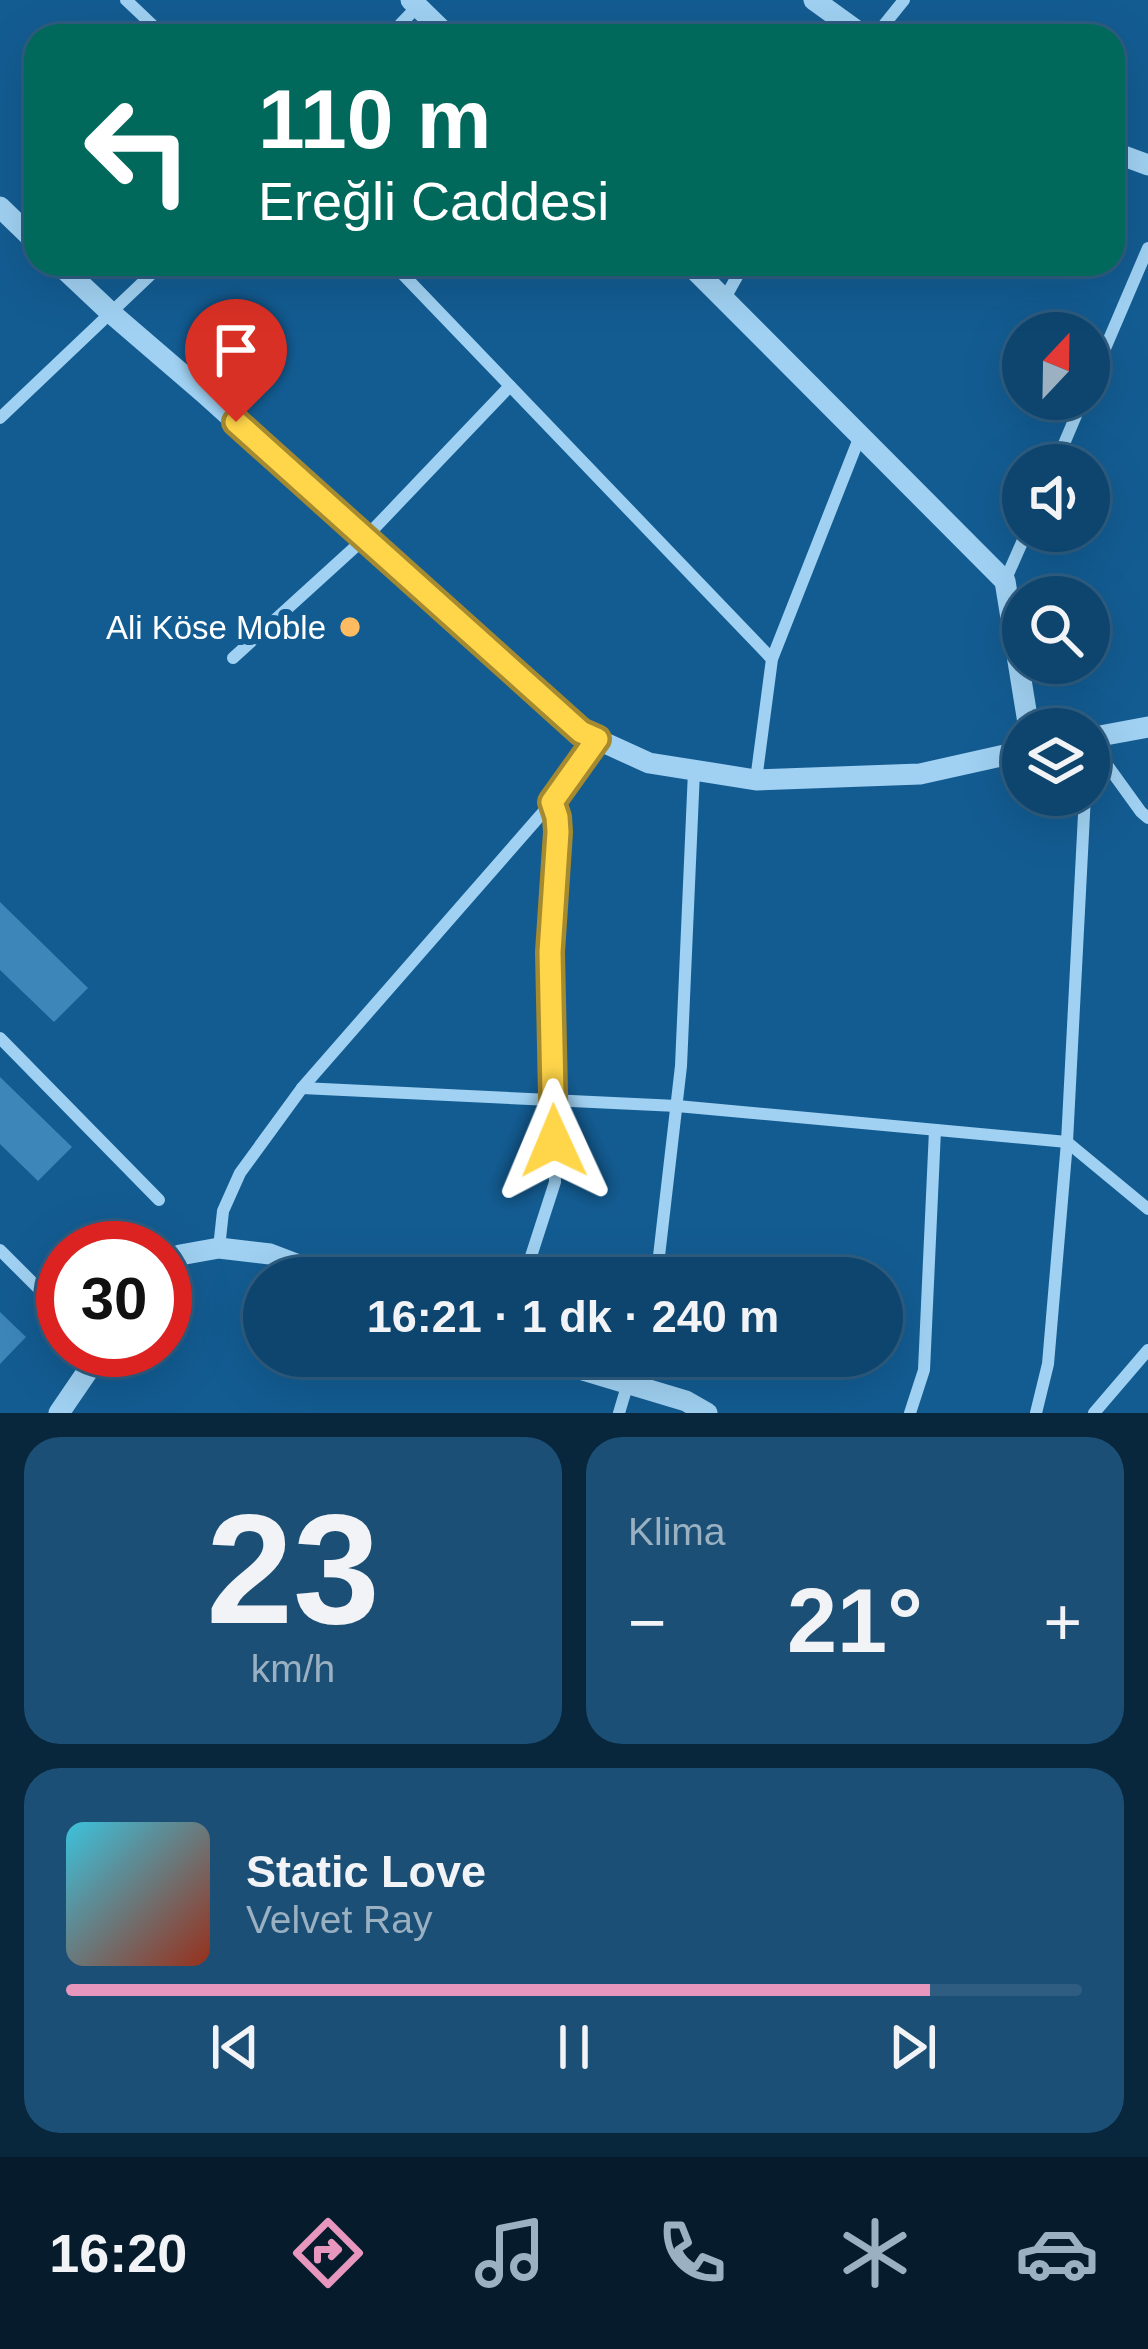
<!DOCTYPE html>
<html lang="tr">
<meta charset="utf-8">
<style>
:root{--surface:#0e456e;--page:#1c4f76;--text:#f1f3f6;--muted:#9bb1c2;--line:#2e5d81;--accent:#e797bd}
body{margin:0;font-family:Arial,sans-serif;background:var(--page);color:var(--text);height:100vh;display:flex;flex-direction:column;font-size:45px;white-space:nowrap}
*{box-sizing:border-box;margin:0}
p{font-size:39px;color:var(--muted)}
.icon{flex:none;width:66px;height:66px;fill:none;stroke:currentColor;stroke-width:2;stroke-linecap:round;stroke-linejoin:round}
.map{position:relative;height:1413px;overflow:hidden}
.drawer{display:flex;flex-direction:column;gap:24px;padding:24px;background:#08263c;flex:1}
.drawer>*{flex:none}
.banner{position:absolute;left:24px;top:24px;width:1101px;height:252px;border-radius:36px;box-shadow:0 12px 48px #0002,0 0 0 3px var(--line);background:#00695c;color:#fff;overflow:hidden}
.needle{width:78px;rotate:22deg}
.tools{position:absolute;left:1002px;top:312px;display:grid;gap:24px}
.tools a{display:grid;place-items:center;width:108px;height:108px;border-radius:50%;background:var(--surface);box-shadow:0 12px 48px #0002,0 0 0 3px var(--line);font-size:60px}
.speed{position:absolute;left:36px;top:1221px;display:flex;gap:24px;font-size:60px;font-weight:700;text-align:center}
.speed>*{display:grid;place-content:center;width:156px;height:156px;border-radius:50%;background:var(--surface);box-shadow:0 12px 48px #0002,0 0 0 3px var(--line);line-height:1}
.speed .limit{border:18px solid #d22;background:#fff;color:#111}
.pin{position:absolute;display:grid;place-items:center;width:102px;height:102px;color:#fff;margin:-123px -51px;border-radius:50% 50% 50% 0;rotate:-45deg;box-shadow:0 0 12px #0007}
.pin .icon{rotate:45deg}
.me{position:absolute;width:132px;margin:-66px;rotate:359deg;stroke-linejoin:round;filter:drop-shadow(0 0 9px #0008)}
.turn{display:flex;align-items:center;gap:42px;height:252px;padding:0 36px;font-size:54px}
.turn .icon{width:156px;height:156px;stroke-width:2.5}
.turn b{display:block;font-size:84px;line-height:102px}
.big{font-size:90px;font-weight:700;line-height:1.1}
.drawer .card{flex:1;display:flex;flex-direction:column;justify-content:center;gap:18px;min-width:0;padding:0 42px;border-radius:36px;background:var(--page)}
.drawer .dial{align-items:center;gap:0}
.dial b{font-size:156px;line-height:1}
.song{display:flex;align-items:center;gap:36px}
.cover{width:144px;height:144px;border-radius:18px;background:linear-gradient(135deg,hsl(190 70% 55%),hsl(10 70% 35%))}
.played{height:12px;border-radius:6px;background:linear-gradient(90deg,var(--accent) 85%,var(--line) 85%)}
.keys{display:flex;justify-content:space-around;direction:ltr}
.heat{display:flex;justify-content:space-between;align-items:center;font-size:66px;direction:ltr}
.drawer .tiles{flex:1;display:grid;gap:24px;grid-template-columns:1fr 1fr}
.card:last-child{grid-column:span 2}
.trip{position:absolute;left:243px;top:1257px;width:660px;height:120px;border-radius:60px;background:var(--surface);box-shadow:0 12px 48px #0002,0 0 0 3px var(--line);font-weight:700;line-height:120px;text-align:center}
.tab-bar{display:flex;height:192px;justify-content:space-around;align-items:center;background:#061c2c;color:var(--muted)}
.tab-bar .icon{width:84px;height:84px}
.tab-bar .on{color:var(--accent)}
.tab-bar b{font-size:54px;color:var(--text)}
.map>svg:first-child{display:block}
</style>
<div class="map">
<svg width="1148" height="1413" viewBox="0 0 1148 1413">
<rect width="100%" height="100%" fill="#135c92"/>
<!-- building -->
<g fill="#3c86ba">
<path d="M0,902L88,988L54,1022L0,970Z"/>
<path d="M0,1077L72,1147L38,1181L0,1144Z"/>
<path d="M0,1312L26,1337L0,1364Z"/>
</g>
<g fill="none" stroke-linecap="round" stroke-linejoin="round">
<!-- minor -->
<g stroke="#a0d1f2" stroke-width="12">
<path d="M126,0L164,36"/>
<path d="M389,36L417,7"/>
<path d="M875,36L904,0"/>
<path d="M393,264L772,659"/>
<path d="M725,298L744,264"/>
<path d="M1089,386L1148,248"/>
<path d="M0,418L162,264"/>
<path d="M1055,465L1083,399"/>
<path d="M1005,581L1027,531"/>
<path d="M233,658L365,538L510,386"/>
<path d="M1089,740L1141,812L1148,818"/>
<path d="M756,780L772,659L860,436"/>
<path d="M0,1038L159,1200"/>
<path d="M302,1088L677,1106L1067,1142L1148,1209"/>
<path d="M219,1248L223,1211L240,1173L302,1088L552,802L597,739"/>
<path d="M0,1250L59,1309"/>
<path d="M524,1278L555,1182L550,952L558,832L557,817L552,802"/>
<path d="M654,1278L659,1256L681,1066L694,771"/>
<path d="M619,1413L636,1356"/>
<path d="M910,1413L924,1370L935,1130"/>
<path d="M1036,1413L1048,1364L1067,1142L1085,795"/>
<path d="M1094,1413L1148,1350"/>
</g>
<!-- tertiary -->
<g stroke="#a0d1f2" stroke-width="21">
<path d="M411,0L448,36"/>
<path d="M814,0L864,36"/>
<path d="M1113,152L1148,165"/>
<path d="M0,207L36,242"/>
<path d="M59,264L111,313L204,393L581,732L649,763L756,780L920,774L1023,751"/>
<path d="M689,264L1005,581L1029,729"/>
<path d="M1089,738L1148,727"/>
<path d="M165,1268L180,1255L219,1248L270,1254L333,1278"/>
<path d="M536,1356L686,1401L707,1413"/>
<path d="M59,1413L102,1350"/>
</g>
</g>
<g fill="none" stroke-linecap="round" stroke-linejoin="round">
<!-- route casing -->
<g stroke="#a68a30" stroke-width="30">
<path id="route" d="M236,422L581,732L597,739L552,802L557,817L558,832L550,952L554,1141"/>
</g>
<!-- route -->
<use href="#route" stroke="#ffd54a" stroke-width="21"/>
</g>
<!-- markers -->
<circle fill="#ffbb61" stroke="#135c92" stroke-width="4.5" cx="350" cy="627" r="12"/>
<g text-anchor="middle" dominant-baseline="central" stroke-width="12" stroke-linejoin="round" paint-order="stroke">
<!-- poi labels -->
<g font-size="33" fill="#fff" stroke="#135c92" text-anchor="end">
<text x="326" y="627">Ali Köse Moble</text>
</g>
</g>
</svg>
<div class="tools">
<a><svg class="needle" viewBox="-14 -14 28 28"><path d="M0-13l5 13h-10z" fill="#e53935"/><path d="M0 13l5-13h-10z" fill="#9bb1c2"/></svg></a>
<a><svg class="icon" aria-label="sound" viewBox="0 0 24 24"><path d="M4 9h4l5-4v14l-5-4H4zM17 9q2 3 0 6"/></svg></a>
<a><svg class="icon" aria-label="search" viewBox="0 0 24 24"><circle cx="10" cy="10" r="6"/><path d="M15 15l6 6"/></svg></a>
<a><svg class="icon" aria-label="layers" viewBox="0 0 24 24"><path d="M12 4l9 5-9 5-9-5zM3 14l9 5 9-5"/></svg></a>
</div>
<div class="speed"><div class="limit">30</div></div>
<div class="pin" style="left:236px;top:422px;background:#d93025"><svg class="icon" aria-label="arrive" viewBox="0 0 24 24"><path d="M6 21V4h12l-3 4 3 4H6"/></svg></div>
<svg class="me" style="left:554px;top:1141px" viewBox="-20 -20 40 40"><path d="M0-17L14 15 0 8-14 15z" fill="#ffd54a" stroke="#fff" stroke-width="4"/></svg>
<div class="trip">16:21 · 1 dk · 240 m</div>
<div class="banner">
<div class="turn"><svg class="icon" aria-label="left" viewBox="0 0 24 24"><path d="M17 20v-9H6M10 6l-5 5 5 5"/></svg><div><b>110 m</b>Ereğli Caddesi</div></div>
</div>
</div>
<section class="drawer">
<div class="tiles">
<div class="card dial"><b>23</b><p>km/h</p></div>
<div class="card"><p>Klima</p>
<div class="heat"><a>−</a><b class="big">21°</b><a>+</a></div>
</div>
<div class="card">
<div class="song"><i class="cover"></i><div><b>Static Love</b><p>Velvet Ray</p></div></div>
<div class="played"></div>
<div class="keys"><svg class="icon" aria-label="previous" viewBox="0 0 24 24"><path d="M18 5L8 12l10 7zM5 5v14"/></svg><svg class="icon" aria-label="pause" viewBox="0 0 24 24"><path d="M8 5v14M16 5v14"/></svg><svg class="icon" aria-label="next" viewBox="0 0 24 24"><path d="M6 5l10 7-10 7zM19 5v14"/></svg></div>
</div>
</div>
</section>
<nav class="tab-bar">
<b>16:20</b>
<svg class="icon on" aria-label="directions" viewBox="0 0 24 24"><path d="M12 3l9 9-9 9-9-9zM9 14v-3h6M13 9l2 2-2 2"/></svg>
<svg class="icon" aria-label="music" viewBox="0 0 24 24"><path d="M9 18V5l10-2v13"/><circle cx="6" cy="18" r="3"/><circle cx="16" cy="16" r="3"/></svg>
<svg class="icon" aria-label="phone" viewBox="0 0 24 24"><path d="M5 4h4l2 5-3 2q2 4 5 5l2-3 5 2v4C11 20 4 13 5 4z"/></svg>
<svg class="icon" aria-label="climate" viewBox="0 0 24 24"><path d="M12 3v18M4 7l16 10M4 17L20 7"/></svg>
<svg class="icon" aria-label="car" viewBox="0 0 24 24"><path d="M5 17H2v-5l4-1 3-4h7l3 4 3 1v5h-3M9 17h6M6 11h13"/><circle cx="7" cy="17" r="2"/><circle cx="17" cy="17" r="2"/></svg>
</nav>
